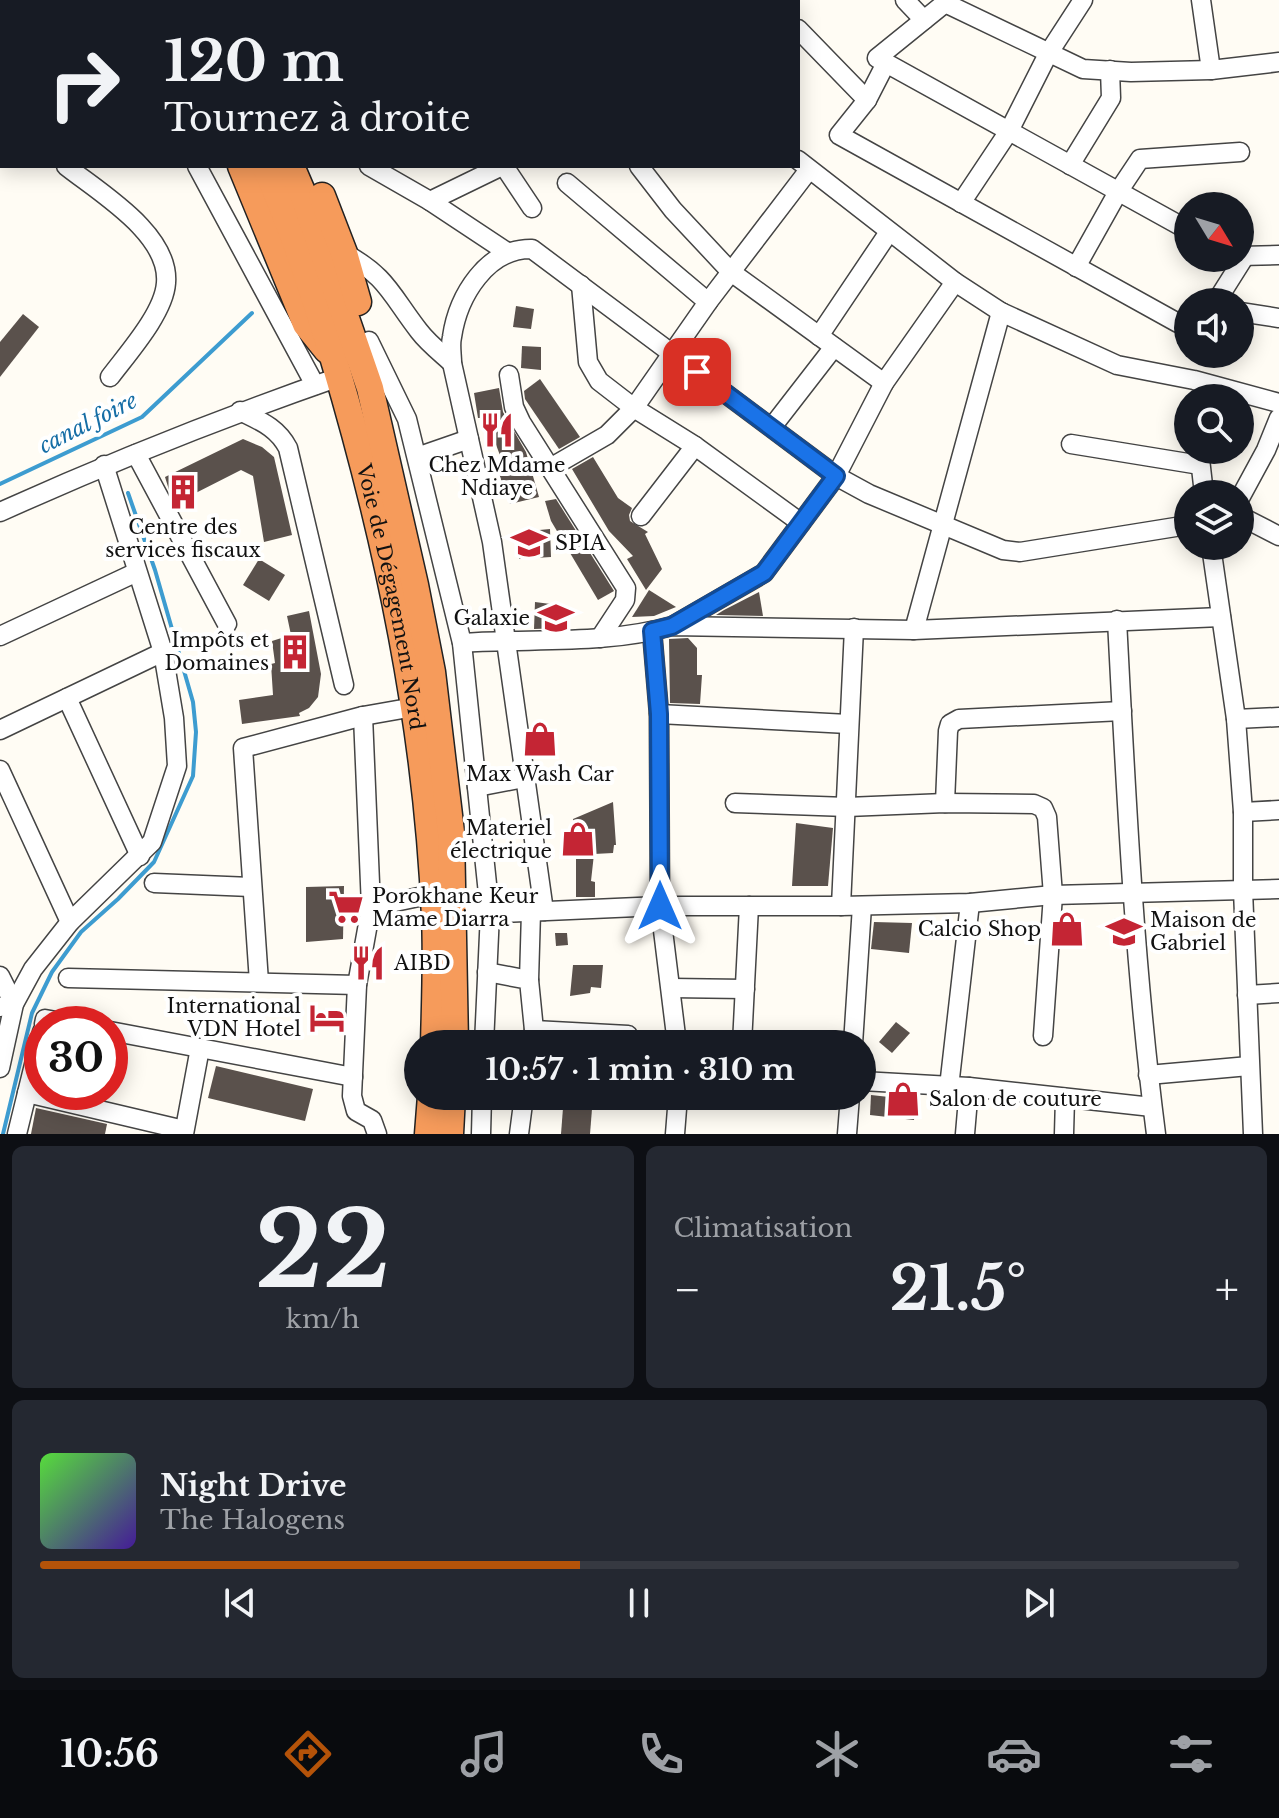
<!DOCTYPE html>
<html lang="fr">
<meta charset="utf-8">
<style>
:root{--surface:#171b24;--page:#242831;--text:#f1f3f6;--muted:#9ea1a6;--line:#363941;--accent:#b45309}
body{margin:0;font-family:"Libre Baskerville",serif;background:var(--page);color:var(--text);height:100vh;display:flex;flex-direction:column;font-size:30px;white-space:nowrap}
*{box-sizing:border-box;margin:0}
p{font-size:26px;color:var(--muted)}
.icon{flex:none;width:44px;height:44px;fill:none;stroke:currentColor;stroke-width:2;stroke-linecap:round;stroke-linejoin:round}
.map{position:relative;height:1134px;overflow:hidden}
.details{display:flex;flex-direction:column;gap:12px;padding:12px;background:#0d0f14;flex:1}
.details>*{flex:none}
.hud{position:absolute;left:0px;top:0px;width:800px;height:168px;box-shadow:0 4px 20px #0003;background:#171b24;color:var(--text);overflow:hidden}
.needle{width:52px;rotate:128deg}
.controls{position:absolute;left:1174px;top:192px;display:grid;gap:16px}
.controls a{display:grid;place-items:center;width:80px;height:80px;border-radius:50%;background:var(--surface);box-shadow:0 4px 20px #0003;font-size:40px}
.speed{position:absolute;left:24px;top:1006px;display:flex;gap:16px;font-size:40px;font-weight:700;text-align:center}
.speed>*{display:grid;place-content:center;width:104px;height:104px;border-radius:50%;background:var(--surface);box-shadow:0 4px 20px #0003;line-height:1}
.speed .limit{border:12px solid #d22;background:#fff;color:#111}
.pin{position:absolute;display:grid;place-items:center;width:68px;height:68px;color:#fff;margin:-34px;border-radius:16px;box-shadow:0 4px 12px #0006}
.me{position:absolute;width:88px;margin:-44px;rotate:0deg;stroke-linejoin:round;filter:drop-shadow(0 0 6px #0008)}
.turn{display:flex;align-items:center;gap:28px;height:168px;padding:0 32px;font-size:36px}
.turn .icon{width:104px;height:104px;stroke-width:2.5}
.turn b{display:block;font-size:56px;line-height:68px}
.big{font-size:60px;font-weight:700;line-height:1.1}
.details .tile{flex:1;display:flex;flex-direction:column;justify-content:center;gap:12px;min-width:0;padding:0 28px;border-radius:12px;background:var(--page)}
.details .dial{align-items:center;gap:0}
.dial b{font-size:104px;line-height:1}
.song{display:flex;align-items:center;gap:24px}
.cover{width:96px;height:96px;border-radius:12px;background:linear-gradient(135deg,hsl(110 70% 55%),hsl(260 70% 35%))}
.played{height:8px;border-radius:4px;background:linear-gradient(90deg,var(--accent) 45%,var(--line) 45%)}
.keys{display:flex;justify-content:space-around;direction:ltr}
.heat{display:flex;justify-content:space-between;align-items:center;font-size:44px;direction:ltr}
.details .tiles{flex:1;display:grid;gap:12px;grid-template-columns:1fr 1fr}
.tile:last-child{grid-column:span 2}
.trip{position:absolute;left:404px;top:1030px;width:472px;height:80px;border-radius:40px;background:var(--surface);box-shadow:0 4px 20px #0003;font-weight:700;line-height:80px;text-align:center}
.menu{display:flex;height:128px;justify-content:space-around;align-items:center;background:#090b0e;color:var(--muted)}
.menu .icon{width:56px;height:56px}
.menu .active{color:var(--accent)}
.menu b{font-size:36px;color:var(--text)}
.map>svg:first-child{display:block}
</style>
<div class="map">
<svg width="1279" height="1134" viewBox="0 0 1279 1134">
<rect width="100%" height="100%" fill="#fffcf4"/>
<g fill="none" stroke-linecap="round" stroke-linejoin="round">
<!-- stream -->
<g stroke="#3d9cd0" stroke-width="4">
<path d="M0,484L142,417L252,313"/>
<path d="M3,1134L32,1013L52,972L81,932L118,899L154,862L193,776L196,732L193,702L155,570L128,493"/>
</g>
</g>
<!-- building -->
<g fill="#5a514c">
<path d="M516,306L534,309L531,329L513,327Z"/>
<path d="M23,314L39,327L0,377V342Z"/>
<path d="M522,346L541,347V370L521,368Z"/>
<path d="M540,379L580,437L559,449L525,399L524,391Z"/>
<path d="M499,388L503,412L526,452L539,497L510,504L505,482L502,483L495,460L501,458L486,418H478L474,393Z"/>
<path d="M243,439L262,447L274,457L292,535L264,542L253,476L241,470L176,503L169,490L165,477Z"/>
<path d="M593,457L618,498L632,508L629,515L630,521L648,532L645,534L662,569L646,590L627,559L633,556L609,531L572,469Z"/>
<path d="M556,499L614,591L598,600L551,521L545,501Z"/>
<path d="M550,529L551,557L519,559L522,545L518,532Z"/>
<path d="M259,559L285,575L269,601L243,585Z"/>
<path d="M649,590L676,607L654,616L632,617Z"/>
<path d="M759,592L763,616L716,615L724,610Z"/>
<path d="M535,602L566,606L564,628L534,629Z"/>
<path d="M309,611L321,674L318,697L309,708L299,713L300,716L242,724L239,700L273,695L271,664L275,663L272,641L291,635L287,616Z"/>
<path d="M688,638L697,648V675H702L700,704L670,703L669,639Z"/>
<path d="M613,802L616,845H614L613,853L594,854L591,881L595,882V897H576V835L573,819Z"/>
<path d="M796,823L833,828L828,886H792Z"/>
<path d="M344,886L343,939L306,942V887Z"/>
<path d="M1123,918L1124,942L1115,943L1114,919Z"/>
<path d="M874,922L912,923L909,953L871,949Z"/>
<path d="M555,933H567L568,945L556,946Z"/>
<path d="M573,965H603L601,988L591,987L590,993L570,996Z"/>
<path d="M896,1022L910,1033L892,1053L879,1042Z"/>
<path d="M216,1066L313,1089L305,1121L208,1098Z"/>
<path d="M871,1095L916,1100L914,1120L870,1115Z"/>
<path d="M36,1108L107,1124L105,1134H31Z"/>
<path d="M563,1108L592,1109L590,1134H561Z"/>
</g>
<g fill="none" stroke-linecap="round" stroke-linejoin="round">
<!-- minor casing -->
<g stroke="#444" stroke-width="21">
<g id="minor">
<path d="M124,0L125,2"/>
<path d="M272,0V2"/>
<path d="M365,0V2"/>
<path d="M446,0L447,2"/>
<path d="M534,0L535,2"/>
<path d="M674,0L675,2"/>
<path d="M769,0L771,2"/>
<path d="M905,0L924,20"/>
<path d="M1201,0L1211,70"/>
<path d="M798,29L867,100"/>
<path d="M886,63L867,100L839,135L1178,323L1188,320"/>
<path d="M0,112L2,114"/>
<path d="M798,160L955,282L1001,312L1117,365L1194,380L1279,403"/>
<path d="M1070,165L1111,98L1110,70"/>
<path d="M66,166C100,193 170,234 166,283C164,313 128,353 110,377"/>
<path d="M197,166L315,385"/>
<path d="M369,166L430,201L507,252"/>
<path d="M504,166L532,208"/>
<path d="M639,166L673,210L731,272L884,383"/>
<path d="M567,183L708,302"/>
<path d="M430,201L502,166"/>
<path d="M961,203L1009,131L1048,54L1083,0"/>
<path d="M1188,230L877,58L945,3L1083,69L1131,72L1211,70L1279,62"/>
<path d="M344,253C387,276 391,295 419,331C428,343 441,353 452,363"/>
<path d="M1240,256L1279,255"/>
<path d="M1076,267L1118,192L1140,159L1240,152"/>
<path d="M581,285L588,362L599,381L634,408L695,446L801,523"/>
<path d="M1216,302L1245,256"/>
<path d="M1240,312L1279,318"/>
<path d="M819,336L889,232"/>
<path d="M369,341L407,419L462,643L490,913L484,1044"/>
<path d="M509,375L514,407L521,422L626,588L625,600L600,638"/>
<path d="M240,411C260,421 277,427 288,448L344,685"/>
<path d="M772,427L834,347"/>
<path d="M1071,444L1200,465"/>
<path d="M1199,450L1204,494"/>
<path d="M136,454L227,624"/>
<path d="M417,457L469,439"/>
<path d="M550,468L607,435L634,408L708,302L808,171"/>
<path d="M1240,498L1266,450L1279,418"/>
<path d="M0,512C111,462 224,417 339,377"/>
<path d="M641,516L695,446"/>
<path d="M1240,516L1279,536"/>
<path d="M1211,546L1236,719L1243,812V890L1253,1134"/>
<path d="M1117,620C1126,792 1134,964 1156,1134"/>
<path d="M674,625L764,573L836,476L884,383L955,282"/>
<path d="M914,630L1001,312"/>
<path d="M652,631L659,714L660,906L677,1044"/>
<path d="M0,636L137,572"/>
<path d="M462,643C532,638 605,645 672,626L914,630L1221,617"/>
<path d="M67,698L140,856"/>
<path d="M659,714L848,724"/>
<path d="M363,716L371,907L357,985L352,1096L356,1111L372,1120L377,1134"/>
<path d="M1236,719L1279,717"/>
<path d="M0,730L163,652"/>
<path d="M0,770L70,922"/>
<path d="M477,787L524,778"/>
<path d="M735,803L847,807L945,803L1034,804L1043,808L1047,817L1053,895L1043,1036"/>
<path d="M945,803L948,731L950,724L959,719L1122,711"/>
<path d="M1243,812L1279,810"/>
<path d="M154,883L251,887"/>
<path d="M841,906L854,628"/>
<path d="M371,907L433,894"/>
<path d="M544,911L492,542L452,363C452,354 450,345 452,337C458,296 487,248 532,249L836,476L869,494L1003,550L1020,552L1188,525"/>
<path d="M454,915L660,906H841L970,903L1053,895L1279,889"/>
<path d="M487,972L529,980L534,1030L532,1044"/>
<path d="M0,976L14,1004L0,1007"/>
<path d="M68,978L357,985"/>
<path d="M529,980L531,912"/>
<path d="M259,982L243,748L363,716L414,707"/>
<path d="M671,988L745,989"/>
<path d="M1247,995L1279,993"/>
<path d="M44,1024L45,1019L73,1024"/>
<path d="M534,1030L628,1035"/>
<path d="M110,1031L353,1077"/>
<path d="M742,1044L749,906"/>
<path d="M853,1044L862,906"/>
<path d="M0,1068L14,1004L33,969L70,922L152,842L177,766L174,718L163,652L104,465"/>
<path d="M1148,1075L1249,1066"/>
<path d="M862,1081L969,1087L1152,1107"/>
<path d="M949,1087L970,903"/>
<path d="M27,1093L184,1130"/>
<path d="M17,1134L42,1032"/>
<path d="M184,1134L200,1048"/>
<path d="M481,1134L482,1096"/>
<path d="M519,1134L524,1096"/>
<path d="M675,1134L678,1096"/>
<path d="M847,1134L850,1096"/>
<path d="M965,1134L969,1087"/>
<path d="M1064,1134L1065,1098"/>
</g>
</g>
<!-- highway casing -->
<g stroke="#222" stroke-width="29">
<g id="highway">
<path d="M166,0L167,2"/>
<path d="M189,0L190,2"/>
<path d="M213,0L214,2"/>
<path d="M236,0L237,2"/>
<path d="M241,166L306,324L327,350"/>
<path id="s1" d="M265,166C293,229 314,294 334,360C388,542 427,727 435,917C437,959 435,1002 434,1044"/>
<path d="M291,166L303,194L370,388L415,585L432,672L451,832L455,1044"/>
<path d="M322,196L344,253L358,302"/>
<path d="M428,1134L431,1096"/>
<path d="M450,1134L452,1096"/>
</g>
</g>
<!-- minor -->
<use href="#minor" stroke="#fff" stroke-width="18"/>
<!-- highway -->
<use href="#highway" stroke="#f69b5b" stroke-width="26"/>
</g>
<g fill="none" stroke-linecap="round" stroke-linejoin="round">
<!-- route casing -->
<g stroke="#114b97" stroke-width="20">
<path id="route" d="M660,906L659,714L652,631L672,626L764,573L836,476L697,372"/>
</g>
<!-- route -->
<use href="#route" stroke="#1a73e8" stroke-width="14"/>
</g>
<!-- icons -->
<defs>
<g id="restaurant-bare" transform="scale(2.76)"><path d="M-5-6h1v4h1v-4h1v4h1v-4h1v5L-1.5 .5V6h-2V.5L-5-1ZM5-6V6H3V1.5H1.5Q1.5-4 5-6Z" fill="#c42534" stroke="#fff" stroke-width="2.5" paint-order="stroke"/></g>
<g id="building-bare" transform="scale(2.76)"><path d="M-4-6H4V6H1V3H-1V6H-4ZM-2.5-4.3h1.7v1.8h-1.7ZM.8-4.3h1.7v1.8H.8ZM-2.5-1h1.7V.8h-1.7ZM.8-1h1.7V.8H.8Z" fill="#c42534" stroke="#fff" stroke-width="2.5" paint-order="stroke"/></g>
<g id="university-bare" transform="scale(2.76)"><path d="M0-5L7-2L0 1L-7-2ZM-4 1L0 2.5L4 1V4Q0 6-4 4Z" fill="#c42534" stroke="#fff" stroke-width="2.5" paint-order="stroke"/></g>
<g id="shop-bare" transform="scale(2.76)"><path d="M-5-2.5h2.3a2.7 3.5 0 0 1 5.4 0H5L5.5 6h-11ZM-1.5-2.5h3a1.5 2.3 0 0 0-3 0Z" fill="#c42534" stroke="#fff" stroke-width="2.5" paint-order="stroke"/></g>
<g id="supermarket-bare" transform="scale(2.76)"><path d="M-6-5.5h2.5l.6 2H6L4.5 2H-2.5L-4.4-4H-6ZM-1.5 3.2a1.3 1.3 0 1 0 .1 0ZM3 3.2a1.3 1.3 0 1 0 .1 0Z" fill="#c42534" stroke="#fff" stroke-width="2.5" paint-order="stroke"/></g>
<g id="school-bare" transform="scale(2.76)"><path d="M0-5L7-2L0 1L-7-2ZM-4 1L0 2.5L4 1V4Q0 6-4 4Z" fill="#c42534" stroke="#fff" stroke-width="2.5" paint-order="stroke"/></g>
<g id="hotel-bare" transform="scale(2.76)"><path d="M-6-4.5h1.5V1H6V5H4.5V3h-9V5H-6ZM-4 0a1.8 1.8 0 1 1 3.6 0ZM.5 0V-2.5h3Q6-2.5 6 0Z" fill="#c42534" stroke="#fff" stroke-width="2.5" paint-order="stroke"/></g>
</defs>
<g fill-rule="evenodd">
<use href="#restaurant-bare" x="497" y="430"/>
<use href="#building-bare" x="183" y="492"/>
<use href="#university-bare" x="529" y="543"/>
<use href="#university-bare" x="556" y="618"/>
<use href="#building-bare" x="295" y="652"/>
<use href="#shop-bare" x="540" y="739"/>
<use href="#shop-bare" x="578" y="839"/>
<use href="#supermarket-bare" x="346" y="907"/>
<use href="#shop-bare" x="1067" y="929"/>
<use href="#school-bare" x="1124" y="932"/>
<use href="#restaurant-bare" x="368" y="963"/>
<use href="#hotel-bare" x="327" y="1018"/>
<use href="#shop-bare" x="903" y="1099"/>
</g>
<g text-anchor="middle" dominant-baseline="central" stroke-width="8" stroke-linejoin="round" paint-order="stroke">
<!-- poi labels -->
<g font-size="20" fill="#111" stroke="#fff" text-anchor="start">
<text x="497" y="465" text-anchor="middle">Chez Mdame<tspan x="497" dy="23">Ndiaye</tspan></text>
<text x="183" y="527" text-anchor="middle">Centre des<tspan x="183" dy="23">services fiscaux</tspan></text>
<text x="555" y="543">SPIA</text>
<text x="530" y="618" text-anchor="end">Galaxie</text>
<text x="269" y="640" text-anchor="end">Impôts et<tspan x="269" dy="23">Domaines</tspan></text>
<text x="540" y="774" text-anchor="middle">Max Wash Car</text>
<text x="552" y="828" text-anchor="end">Materiel<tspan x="552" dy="23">électrique</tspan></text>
<text x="372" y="896">Porokhane Keur<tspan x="372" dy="23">Mame Diarra</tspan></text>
<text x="1150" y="920">Maison de<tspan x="1150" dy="23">Gabriel</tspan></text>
<text x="1041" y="929" text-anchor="end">Calcio Shop</text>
<text x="394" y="963">AIBD</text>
<text x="301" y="1006" text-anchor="end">International<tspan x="301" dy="23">VDN Hotel</tspan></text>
<text x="929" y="1099">Salon de couture</text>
</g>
<!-- street labels -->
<g font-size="20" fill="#111" stroke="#fff">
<text stroke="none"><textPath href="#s1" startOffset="450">Voie de Dégagement Nord</textPath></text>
</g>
<!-- water labels -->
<g font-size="22" font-style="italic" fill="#166ea6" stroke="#fff">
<text transform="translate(88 423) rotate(-27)">canal foire</text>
</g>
</g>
</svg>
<div class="controls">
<a><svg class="needle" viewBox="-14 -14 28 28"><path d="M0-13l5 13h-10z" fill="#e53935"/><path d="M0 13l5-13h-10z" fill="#9ea1a6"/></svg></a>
<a><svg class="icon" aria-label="sound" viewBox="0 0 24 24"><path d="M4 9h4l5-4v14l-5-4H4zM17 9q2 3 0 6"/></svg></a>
<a><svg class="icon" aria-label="search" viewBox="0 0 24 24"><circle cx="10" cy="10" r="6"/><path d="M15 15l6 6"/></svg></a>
<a><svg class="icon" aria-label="layers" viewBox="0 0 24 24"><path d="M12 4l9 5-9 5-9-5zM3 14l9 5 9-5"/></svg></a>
</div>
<div class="speed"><div class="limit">30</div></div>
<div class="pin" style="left:697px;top:372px;background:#d93025"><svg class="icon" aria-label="arrive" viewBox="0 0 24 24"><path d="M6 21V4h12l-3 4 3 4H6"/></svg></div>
<svg class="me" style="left:660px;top:906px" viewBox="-20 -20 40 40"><path d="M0-17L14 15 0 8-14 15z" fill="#1a73e8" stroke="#fff" stroke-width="4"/></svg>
<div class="trip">10:57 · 1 min · 310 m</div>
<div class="hud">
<div class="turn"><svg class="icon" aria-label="right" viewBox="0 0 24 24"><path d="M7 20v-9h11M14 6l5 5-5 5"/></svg><div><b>120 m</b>Tournez à droite</div></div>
</div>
</div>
<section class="details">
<div class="tiles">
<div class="tile dial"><b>22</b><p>km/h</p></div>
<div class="tile"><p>Climatisation</p>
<div class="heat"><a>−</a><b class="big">21.5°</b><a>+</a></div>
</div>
<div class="tile">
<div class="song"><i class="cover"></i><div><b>Night Drive</b><p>The Halogens</p></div></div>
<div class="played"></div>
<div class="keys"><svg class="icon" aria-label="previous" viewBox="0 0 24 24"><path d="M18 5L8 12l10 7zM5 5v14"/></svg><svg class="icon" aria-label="pause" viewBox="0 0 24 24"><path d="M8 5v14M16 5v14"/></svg><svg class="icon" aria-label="next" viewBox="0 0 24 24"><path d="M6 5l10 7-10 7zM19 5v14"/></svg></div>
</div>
</div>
</section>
<nav class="menu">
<b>10:56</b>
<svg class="icon active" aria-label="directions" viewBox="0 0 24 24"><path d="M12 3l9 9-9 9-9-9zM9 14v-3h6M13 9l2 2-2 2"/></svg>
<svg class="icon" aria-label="music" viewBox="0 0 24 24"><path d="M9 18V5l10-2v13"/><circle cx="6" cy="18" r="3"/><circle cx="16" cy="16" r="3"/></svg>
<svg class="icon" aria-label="phone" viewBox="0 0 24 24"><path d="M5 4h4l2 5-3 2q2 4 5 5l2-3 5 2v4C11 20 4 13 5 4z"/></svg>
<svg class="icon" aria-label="climate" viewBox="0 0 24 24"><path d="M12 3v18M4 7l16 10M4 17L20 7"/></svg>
<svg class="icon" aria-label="car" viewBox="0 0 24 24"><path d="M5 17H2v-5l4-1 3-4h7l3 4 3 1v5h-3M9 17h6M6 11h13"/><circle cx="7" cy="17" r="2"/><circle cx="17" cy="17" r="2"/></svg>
<svg class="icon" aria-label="filters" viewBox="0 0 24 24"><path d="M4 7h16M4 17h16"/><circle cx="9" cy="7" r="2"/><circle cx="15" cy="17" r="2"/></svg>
</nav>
